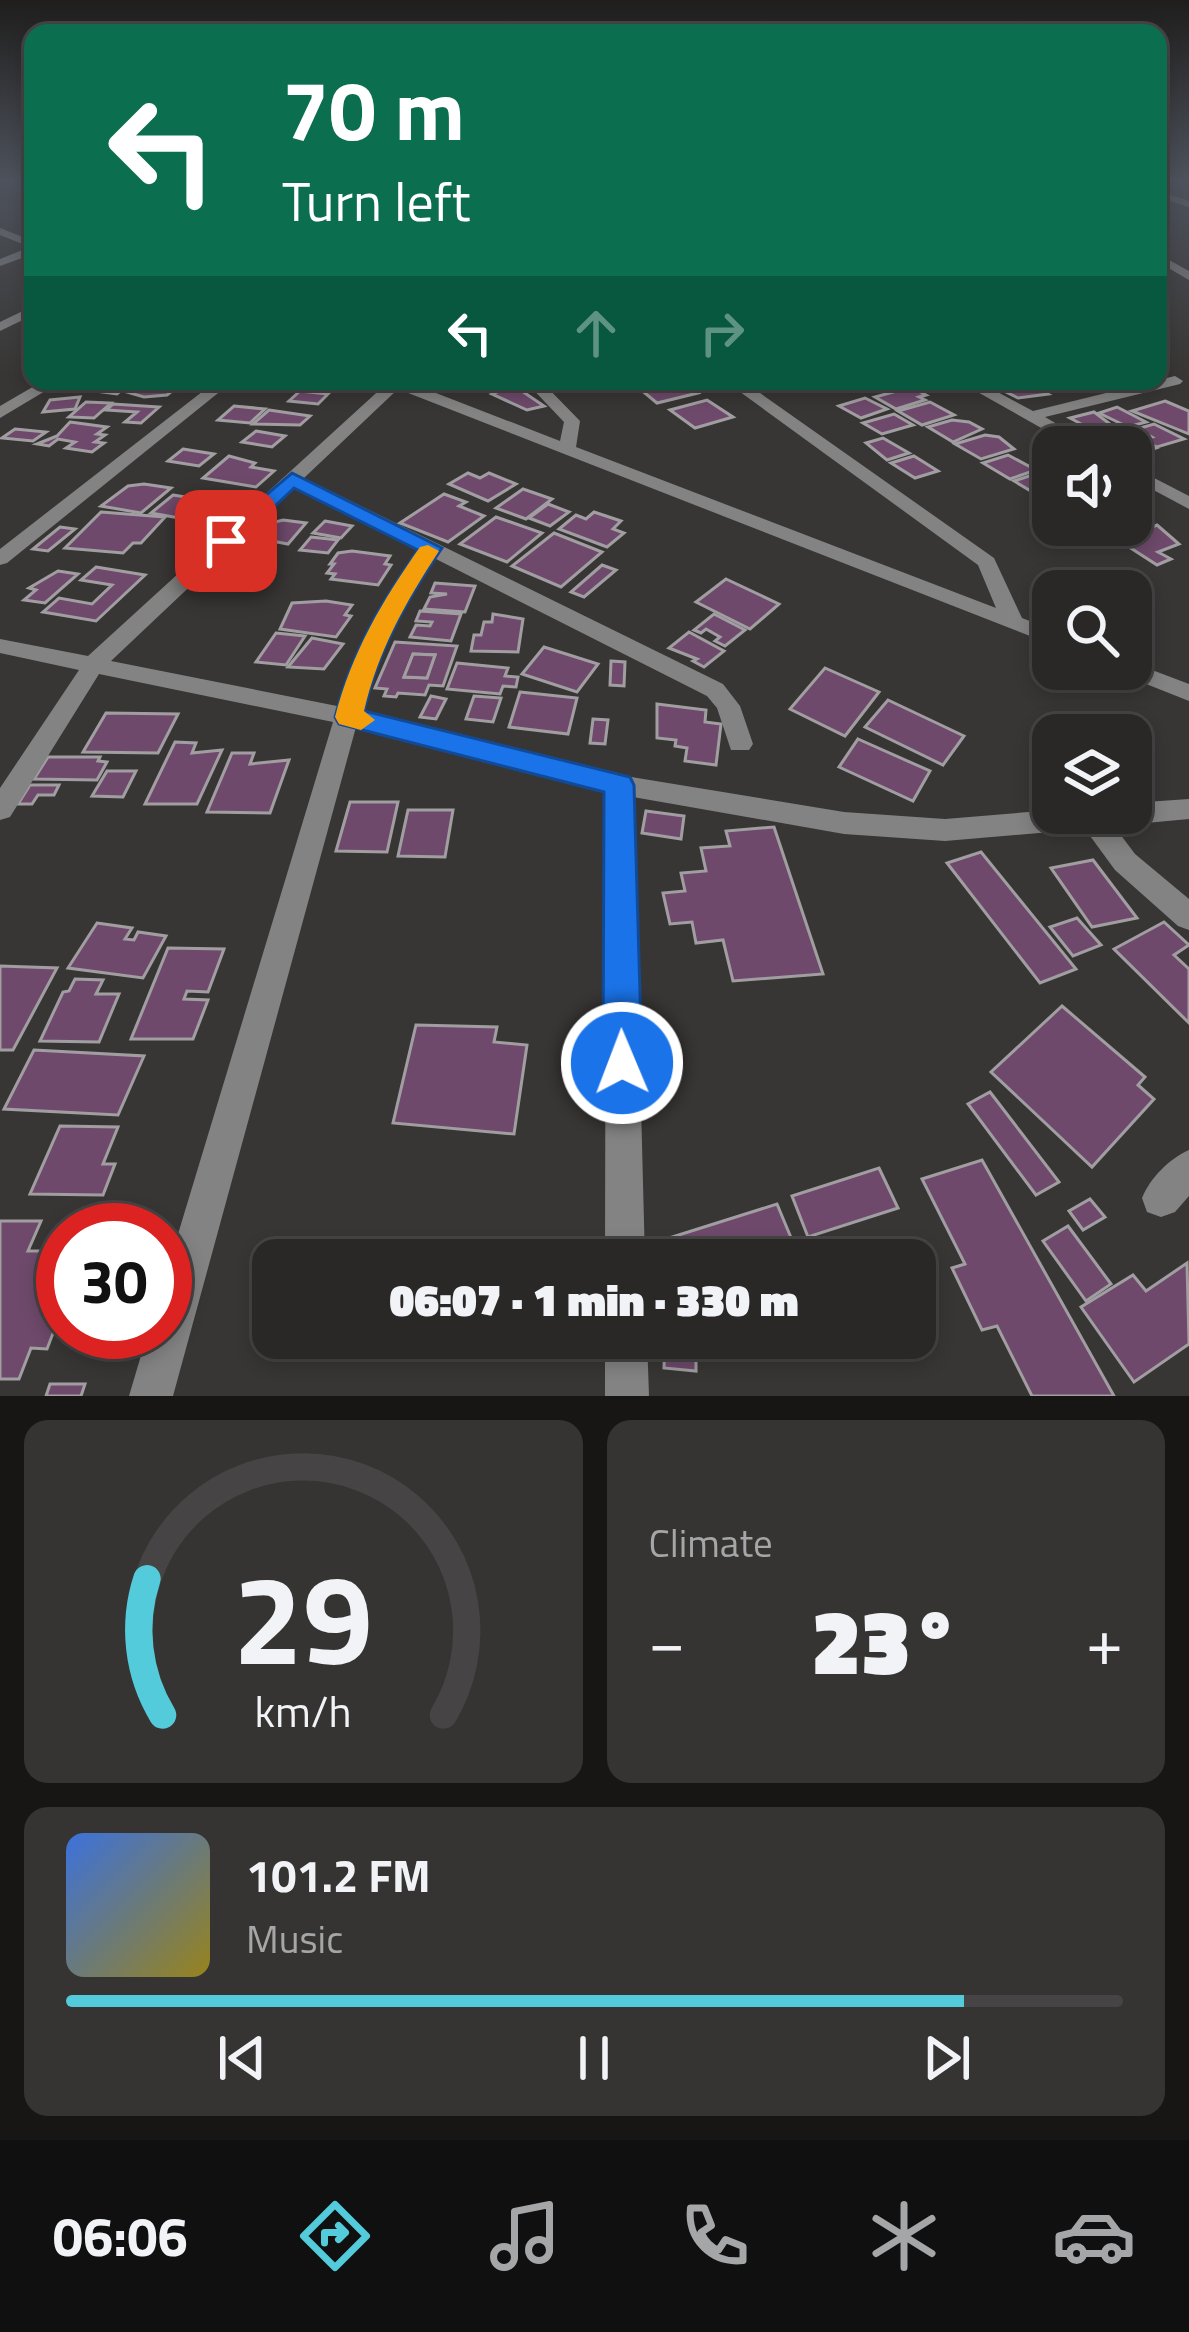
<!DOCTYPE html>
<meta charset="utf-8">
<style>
:root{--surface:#2a2827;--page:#363433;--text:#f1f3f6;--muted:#a5a6a7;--line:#464444;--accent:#53cbda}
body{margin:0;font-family:"Titillium Web",sans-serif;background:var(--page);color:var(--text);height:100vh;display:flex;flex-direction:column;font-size:45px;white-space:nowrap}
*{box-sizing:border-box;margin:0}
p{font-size:39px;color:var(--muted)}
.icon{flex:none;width:66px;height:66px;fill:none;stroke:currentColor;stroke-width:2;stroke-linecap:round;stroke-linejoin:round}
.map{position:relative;height:1396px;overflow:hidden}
.details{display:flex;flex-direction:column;gap:24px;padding:24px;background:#171615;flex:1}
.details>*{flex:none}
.guide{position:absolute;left:24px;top:24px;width:1143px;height:366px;border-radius:24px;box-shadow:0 6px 18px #0003,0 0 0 3px var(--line);background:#0b6e4f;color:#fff;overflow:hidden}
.controls{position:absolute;left:1032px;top:426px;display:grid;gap:24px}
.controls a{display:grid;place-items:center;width:120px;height:120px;border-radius:24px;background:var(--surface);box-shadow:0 6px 18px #0003,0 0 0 3px var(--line);font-size:60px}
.speed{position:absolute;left:36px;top:1203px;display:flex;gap:24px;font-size:60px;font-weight:700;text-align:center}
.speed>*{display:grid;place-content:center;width:156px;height:156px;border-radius:50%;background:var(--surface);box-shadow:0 6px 18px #0003,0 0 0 3px var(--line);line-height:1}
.speed .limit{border:18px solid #d22;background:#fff;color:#111}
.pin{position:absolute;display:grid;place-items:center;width:102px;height:102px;color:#fff;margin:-51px;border-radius:24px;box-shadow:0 6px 18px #0006}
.me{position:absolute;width:132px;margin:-66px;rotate:359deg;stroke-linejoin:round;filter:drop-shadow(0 0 9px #0008)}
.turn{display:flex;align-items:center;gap:42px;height:252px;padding:0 60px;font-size:54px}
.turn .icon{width:156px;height:156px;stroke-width:2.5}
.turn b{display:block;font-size:84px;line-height:102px}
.lanes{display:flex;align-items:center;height:114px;padding:0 60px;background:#0003;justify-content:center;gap:60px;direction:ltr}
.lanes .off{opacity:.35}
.big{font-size:90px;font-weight:800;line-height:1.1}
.details .tile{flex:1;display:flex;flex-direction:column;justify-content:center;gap:18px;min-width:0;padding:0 42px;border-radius:24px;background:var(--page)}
.details .dial{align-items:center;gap:0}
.dial svg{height:312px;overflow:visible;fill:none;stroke:var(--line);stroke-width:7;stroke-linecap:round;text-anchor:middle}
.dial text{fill:var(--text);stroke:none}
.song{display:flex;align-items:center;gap:36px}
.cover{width:144px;height:144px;border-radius:18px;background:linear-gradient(135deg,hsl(220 70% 55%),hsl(50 70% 35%))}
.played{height:12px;border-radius:6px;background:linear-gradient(90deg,var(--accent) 85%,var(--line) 85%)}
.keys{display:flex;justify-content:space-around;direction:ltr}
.heat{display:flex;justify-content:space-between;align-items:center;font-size:66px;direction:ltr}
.details .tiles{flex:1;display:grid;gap:24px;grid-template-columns:1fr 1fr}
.tile:last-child{grid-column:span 2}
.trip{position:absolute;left:252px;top:1239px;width:684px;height:120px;border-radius:24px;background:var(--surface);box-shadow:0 6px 18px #0003,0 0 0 3px var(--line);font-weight:800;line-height:120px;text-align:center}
.tab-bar{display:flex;height:192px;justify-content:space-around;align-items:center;background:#111010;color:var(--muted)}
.tab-bar .icon{width:84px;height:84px}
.tab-bar .active{color:var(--accent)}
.tab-bar b{font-size:54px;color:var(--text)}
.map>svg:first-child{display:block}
</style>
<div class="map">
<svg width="1189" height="1396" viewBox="0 0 1189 1396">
<rect width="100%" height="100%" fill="#383634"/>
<!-- building -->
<g fill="#6e496b" stroke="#a19ea1" stroke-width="3" fill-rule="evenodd">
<path d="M89,381H132L117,394L80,389Z"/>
<path d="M136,381H185L167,395L144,397L123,391Z"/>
<path d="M1028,381L1049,388L1041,390L1048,394L1018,398L1000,389Z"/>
<path d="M669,382L679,390L690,387L698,393L657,403L640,389Z"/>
<path d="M513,385L544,406L527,410L492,394Z"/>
<path d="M911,387L926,395L919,397L925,400L896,409L875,397Z"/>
<path d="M300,391L328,394L318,404L289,401Z"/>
<path d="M80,397L75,409L43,412L50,400Z"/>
<path d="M865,398L887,409L861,418L839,406Z"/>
<path d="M707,400L733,417L695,428L670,410Z"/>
<path d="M1165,401L1189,411V434L1132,411Z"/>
<path d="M86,402L111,403L94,418L69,417Z"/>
<path d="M930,402L954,415L922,425L898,411Z"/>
<path d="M113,404L159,407L141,423L125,422L137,412L106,410Z"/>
<path d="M234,406L265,409L250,423L218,420Z"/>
<path d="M1117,407L1146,422L1128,427L1099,413Z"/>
<path d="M269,410L310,416L300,425L253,424Z"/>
<path d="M1094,412L1114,427L1105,429L1109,432L1100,434L1070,418Z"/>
<path d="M894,414L913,425L882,434L863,423Z"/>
<path d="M952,420L969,422L982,429L953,442L928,427Z"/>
<path d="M70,422L107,427L97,434L105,435L95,442L104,443L92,452L66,448L75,442L58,439L49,446L37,444L57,436Z"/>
<path d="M1154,424L1184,439L1157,447L1142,440L1152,437L1137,429Z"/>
<path d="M15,429L46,432L33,441L2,438Z"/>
<path d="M256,431L285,436L272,447L242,442Z"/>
<path d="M1126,433L1156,448L1136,455L1131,447L1109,441Z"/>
<path d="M985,435L999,437L1014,449L981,459L955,444Z"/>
<path d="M883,438L909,453L887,460L866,443Z"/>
<path d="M183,449L214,454L199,466L168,461Z"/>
<path d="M1008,455L1036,470L1010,479L983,463Z"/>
<path d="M229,456L255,463L251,467L274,471L256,487L203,478Z"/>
<path d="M914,456L938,471L915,478L891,463Z"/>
<path d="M1041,472L1053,478V497L1046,500L1014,481Z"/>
<path d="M468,473L480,478L489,473L516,484L488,501L449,484Z"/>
<path d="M144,484L171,488L141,513L101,506L128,486Z"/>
<path d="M523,489L552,499L526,519L496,508Z"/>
<path d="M444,494L466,502L459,506L484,516L448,542L400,523Z"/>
<path d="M173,495L204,500L200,504L212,506L196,521L151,513Z"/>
<path d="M548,504L569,512L550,526L529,518Z"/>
<path d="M101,512L165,517L141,543H133L123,553L65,548Z"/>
<path d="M594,512L621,521L613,529L624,533L607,547L559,529L576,515L586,519Z"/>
<path d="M496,517L542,533L507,562L460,544Z"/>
<path d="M283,520L306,523L288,544L261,539L271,523Z"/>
<path d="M325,521L352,526L341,538L313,533Z"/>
<path d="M1157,525L1179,544L1158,552L1171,559L1157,565L1109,534L1126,527L1137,533Z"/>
<path d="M60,527L75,529L48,551L33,549Z"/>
<path d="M554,533L602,552L561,587L512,566Z"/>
<path d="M311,537L338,540L328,553L300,550Z"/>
<path d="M352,551L390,556L385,564L391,565L378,585L331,579L335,574L327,573L334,564H330L338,553Z"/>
<path d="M602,565L616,570L584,597L571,592Z"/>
<path d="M96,567L145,575L96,621L43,612L59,598L92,604L112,585L81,580Z"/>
<path d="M58,571L78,574L45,603L24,600L36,590L29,588Z"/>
<path d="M726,579L779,604L750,629L696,602Z"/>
<path d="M435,583L475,586L465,612L424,609L430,597L447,594L431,593Z"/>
<path d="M326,601L352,605L345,615L351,616L336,637L280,629L292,603Z"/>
<path d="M420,611L461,614L451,641L410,637L416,625L430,626L432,622L416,621Z"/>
<path d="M493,614L523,619L518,652L471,651L474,635H481L484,622H492Z"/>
<path d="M714,614L745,630L725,646L715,641L720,637L706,629L701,633L694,630Z"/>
<path d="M689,632L724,651L704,667L693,661L697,659L669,648Z"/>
<path d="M276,633L305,636L286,665L256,662Z"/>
<path d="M312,638L343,644L324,669L288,667Z"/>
<path d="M395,642L457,646L443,686L429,685L425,695L398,693L396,697L384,696L387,689L375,688ZM413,654L435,655L427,678L404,677Z"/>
<path d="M544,647L598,664L577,692L522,674Z"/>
<path d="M413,654L435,655L427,678L404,677Z"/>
<path d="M611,661L625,662L624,686L610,685Z"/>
<path d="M457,663L508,668L505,676L518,677L516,687L503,686L500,694L447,689Z"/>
<path d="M825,668L879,692L845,736L790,709Z"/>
<path d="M520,692L577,698L568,734L509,727Z"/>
<path d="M431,696L446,699L436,719L420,717Z"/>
<path d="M474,696L501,698L493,722L466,719Z"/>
<path d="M888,700L964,736L943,765L865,727Z"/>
<path d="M657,704L706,710L705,722L721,724L716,765L685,761L687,748L675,746L676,740L657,738Z"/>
<path d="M106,713L178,714L158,753L83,752Z"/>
<path d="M593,719L608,720L605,744L590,743Z"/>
<path d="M858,739L930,771L913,801L839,767Z"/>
<path d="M175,742L196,743L192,753L222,750L197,804H145Z"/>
<path d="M232,753H254L250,764L289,760L270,813L207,812Z"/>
<path d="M48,757H100L98,761L107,762L97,780L34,779Z"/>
<path d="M107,771H136L123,797L92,796Z"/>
<path d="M30,785H59L54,795H38L32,804H18Z"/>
<path d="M350,802H398L387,852L336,851Z"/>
<path d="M408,810H453L445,857L398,856Z"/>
<path d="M646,811L684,816L681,839L642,833Z"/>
<path d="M774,827L823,974L733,981L723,940L696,943L692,922L670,924L663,893L685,891L681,873L706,871L701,848L730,846L726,831Z"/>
<path d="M981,852L1076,969L1040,983L947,863Z"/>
<path d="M1093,860L1137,918L1092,927L1051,868Z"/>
<path d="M1077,918L1101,945L1073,956L1050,927Z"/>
<path d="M1164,922L1189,945L1174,955L1189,969V1023L1114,949Z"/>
<path d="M97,923L132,928L125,939L134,940L138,932L166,936L143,978L68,968Z"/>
<path d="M168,948L224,949L208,992L187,991L184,999L208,1000L193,1039H131Z"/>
<path d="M0,966L57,968L13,1050H0Z"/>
<path d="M75,979L103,980L96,994H119L99,1042L40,1041L63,992L69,991Z"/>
<path d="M1062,1006L1145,1077L1138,1085L1154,1099L1092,1167L991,1072Z"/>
<path d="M416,1025L497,1027L494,1042L527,1045L514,1134L393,1123Z"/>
<path d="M34,1050L144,1056L118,1115L4,1109Z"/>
<path d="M990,1092L1059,1182L1036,1195L968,1104Z"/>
<path d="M60,1126L118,1127L103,1164H115L103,1195L30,1194Z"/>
<path d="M982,1160L1114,1396H1032L997,1326L982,1330L952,1268L965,1264L922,1179Z"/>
<path d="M879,1168L898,1208L808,1237L792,1196Z"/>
<path d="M1090,1199L1105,1217L1083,1230L1069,1211Z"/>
<path d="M777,1204L792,1240L736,1260H676L669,1238Z"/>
<path d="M0,1221H41L28,1251H63L50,1285L63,1286V1307L47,1349L31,1348L19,1379H0Z"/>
<path d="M1068,1226L1111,1284L1086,1301L1043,1241Z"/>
<path d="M1187,1263L1189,1344L1134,1382L1081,1307L1133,1275L1146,1291Z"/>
<path d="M665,1338L696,1342V1371L664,1368Z"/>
<path d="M50,1384H85L81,1396H46Z"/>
</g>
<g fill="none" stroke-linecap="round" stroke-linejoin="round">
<!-- street -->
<g fill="#848384" fill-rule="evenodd">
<path d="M1158,191L1189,201V207L1158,197Z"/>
<path d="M0,228L33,241V254L0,266V259L30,247L0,235Z"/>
<path d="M1158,254L1189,271V280L1158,262Z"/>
<path d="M33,306V315L0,331V322Z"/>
<path d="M1175,376L1183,381L1180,384L1045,417L1096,447H1075L958,381H977L1033,411Z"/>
<path d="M43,381H62L0,418V406Z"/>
<path d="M216,381H233L7,563L0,565V549Z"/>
<path d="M383,381H405L560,441L564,422L525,381H541L580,421L576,447L996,608L978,565L725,381H743L994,558L1022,618L1053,630V645L398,389L304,478L723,684L740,706L753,744L749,750H731L717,708L707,696L434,558C401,607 376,654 360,711L619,775L844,812L945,819L1053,810V813H1131V803L1189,799V819L1114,826L1135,854L1189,899V930L1178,926L1115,870L1085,829L945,841L844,834L633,797L645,1260H605L606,792L356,727L173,1396H129L148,1332H165V1277L333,722L99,674L10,817L0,820V788L79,670L0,653V639L88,656L386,384ZM295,487L419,550C384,600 355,648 337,706L111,661Z"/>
<path d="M1131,466L1189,496V509L1131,478Z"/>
<path d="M1131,662L1189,684V701L1121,674L1117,669H1131Z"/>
<path d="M1189,1150V1196L1175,1212L1161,1217L1147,1212L1142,1198C1150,1178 1169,1159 1189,1150Z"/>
<path d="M605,1338H647L649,1396H605Z"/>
</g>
</g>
<!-- sky -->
<linearGradient id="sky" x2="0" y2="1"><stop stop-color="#1f1e1d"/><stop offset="0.48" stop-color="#4d525c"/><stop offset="1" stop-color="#4d525c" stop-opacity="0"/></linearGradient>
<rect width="1189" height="376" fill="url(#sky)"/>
<!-- route -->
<path fill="#1a73e8" stroke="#114b97" stroke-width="3" d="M292,473L442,548C407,600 378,649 364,711L630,777L634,785L642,1063L636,1076L622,1082L609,1076L603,1063L604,792L339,724L335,717C351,654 380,604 418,550L294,488L234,545H218V536Z"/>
<!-- slow -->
<path fill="#f59e0b" d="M428,545L439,551C405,603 378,651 364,711L375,720L361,730L339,724L335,717C352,652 382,601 420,547Z"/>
</svg>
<div class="controls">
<a><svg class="icon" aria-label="sound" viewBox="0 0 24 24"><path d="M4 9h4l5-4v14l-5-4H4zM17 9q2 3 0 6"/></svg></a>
<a><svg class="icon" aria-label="search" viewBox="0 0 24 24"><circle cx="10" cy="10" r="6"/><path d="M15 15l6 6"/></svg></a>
<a><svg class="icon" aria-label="layers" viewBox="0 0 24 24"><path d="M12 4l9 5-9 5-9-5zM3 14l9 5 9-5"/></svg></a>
</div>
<div class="speed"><div class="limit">30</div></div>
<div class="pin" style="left:226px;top:541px;background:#d93025"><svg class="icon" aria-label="arrive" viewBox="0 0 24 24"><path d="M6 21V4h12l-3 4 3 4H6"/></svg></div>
<svg class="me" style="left:622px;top:1063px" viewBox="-20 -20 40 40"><circle r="17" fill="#1a73e8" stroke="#fff" stroke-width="3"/><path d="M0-11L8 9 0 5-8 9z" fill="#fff"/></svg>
<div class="trip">06:07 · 1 min · 330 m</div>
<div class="guide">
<div class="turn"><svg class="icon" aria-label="left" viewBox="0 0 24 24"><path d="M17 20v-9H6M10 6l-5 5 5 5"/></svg><div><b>70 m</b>Turn left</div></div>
<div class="lanes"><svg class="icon" aria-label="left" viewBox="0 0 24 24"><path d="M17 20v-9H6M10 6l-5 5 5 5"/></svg><svg class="icon off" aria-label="ahead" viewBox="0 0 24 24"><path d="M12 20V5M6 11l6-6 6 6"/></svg><svg class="icon off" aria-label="right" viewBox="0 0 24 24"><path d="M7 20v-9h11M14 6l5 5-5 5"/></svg></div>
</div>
</div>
<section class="details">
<div class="tiles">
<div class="tile dial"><svg viewBox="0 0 100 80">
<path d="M14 69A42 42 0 1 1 86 69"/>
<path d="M14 69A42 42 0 0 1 10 34" stroke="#53cbda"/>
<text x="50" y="56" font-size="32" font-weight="700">29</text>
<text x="50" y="72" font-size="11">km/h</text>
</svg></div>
<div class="tile"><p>Climate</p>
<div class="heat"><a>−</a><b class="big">23°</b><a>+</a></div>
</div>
<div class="tile">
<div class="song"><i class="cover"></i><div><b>101.2 FM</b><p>Music</p></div></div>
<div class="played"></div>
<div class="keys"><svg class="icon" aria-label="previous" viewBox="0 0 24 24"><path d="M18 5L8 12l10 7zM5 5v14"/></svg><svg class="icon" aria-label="pause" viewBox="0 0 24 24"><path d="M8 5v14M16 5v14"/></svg><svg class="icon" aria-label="next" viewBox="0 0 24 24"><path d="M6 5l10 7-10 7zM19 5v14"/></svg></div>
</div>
</div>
</section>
<nav class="tab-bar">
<b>06:06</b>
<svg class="icon active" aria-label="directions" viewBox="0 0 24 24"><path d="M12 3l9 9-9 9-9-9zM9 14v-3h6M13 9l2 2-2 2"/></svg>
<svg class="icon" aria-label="music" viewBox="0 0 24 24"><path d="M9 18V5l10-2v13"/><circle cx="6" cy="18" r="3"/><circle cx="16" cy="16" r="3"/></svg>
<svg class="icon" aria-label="phone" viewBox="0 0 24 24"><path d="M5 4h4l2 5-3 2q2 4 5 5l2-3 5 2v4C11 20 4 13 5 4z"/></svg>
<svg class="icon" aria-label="climate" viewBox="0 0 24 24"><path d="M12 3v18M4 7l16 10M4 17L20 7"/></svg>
<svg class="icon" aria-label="car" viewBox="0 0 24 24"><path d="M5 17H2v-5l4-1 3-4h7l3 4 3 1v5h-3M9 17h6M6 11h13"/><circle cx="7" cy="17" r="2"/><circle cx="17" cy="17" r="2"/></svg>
</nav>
